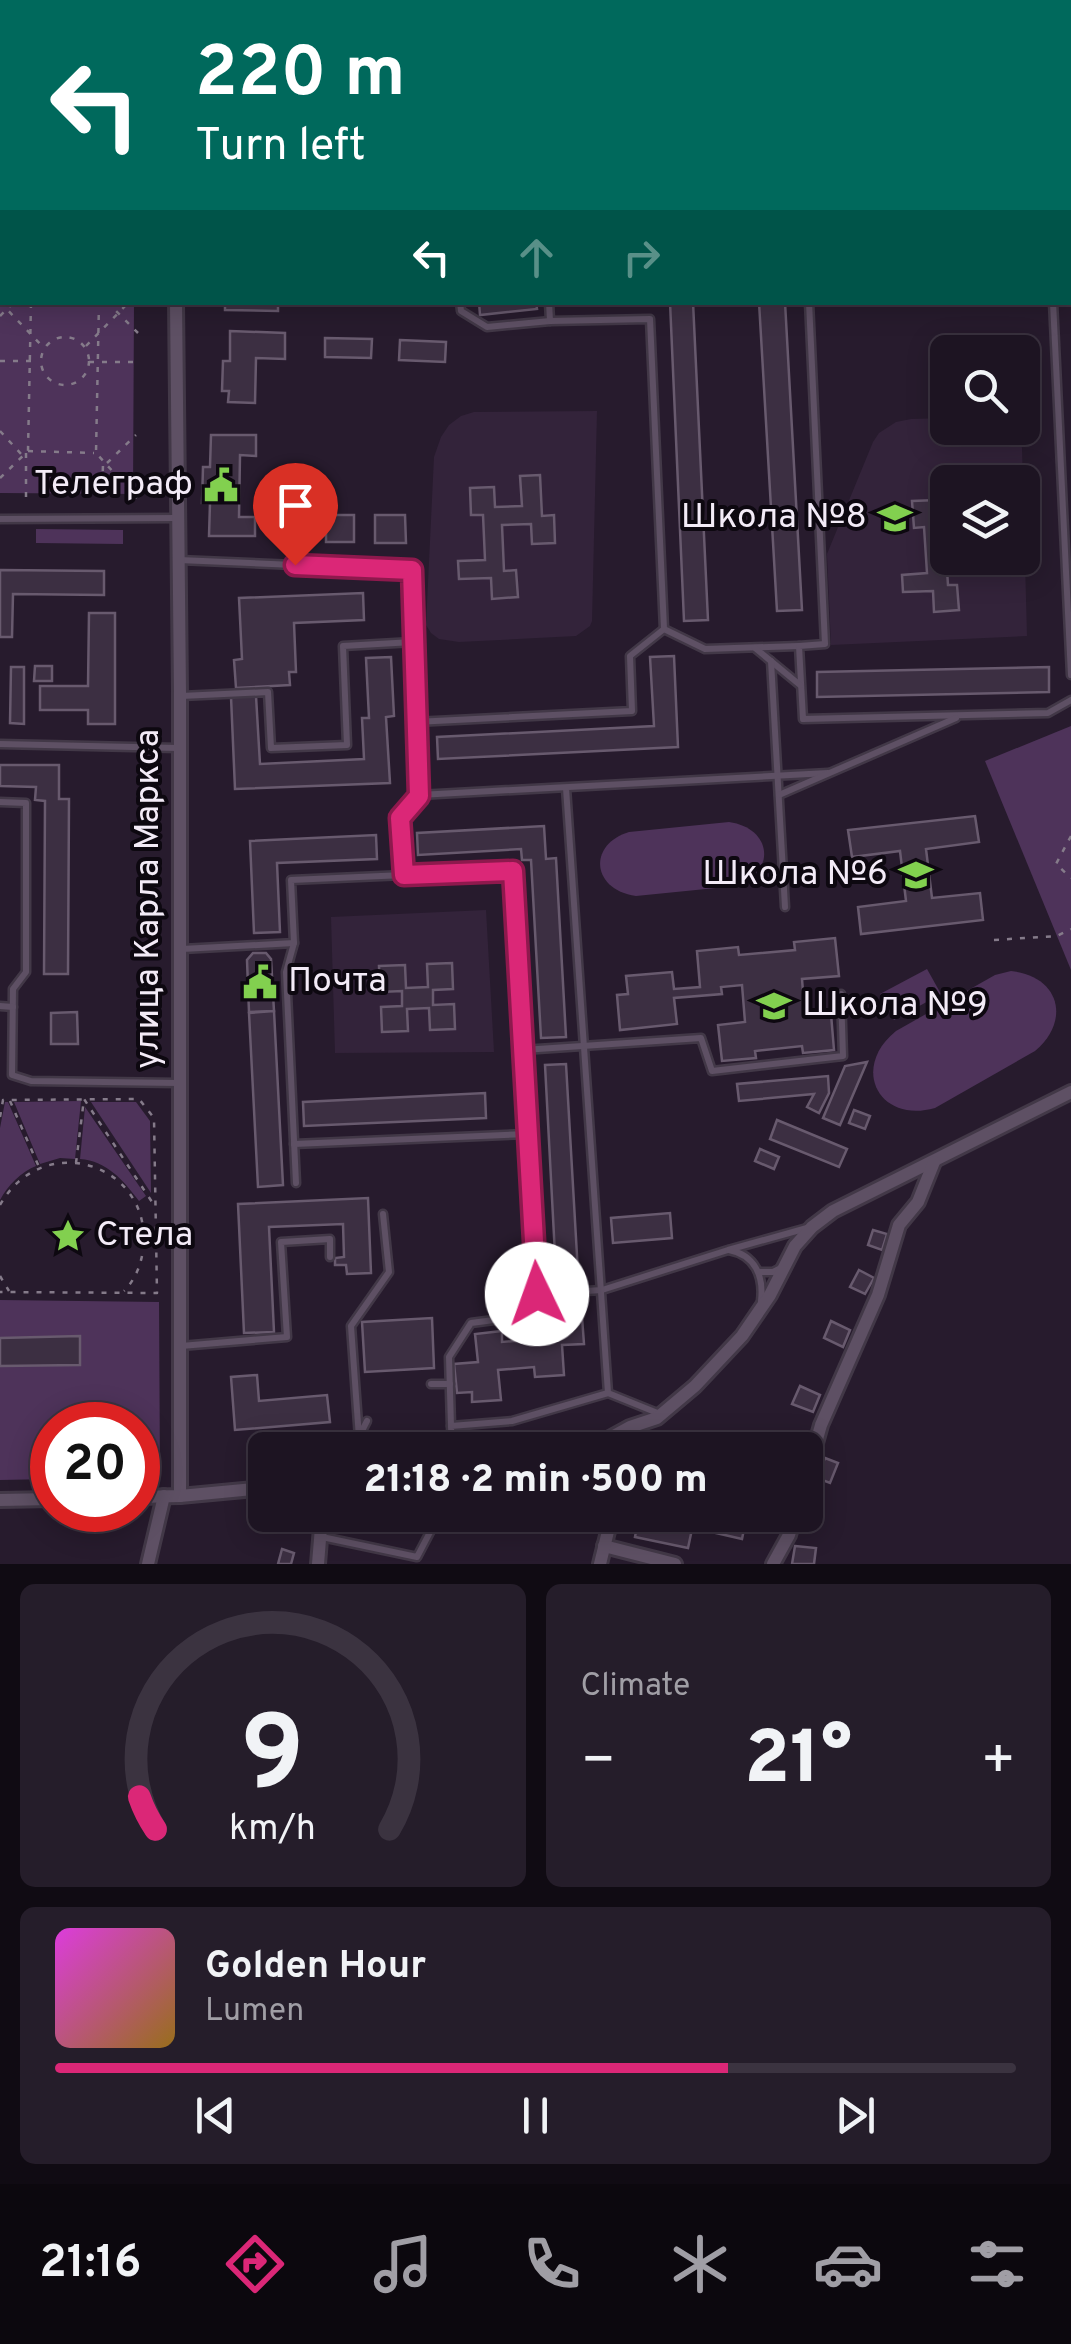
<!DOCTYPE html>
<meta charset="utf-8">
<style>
:root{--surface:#1d1422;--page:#251d2a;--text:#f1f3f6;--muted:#a09ea5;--line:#3b3340;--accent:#db2777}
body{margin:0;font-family:Overpass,sans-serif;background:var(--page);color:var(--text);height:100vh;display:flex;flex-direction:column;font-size:38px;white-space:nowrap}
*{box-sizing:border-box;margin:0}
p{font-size:32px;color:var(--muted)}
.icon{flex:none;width:55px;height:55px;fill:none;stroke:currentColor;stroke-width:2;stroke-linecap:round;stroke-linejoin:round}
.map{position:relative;height:1564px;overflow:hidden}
.panel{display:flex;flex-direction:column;gap:20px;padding:20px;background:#100b13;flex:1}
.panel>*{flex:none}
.hud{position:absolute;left:0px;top:0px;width:1072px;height:305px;box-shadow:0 5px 25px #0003,0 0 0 2px var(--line);background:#00695c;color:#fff;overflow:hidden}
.buttons{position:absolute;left:930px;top:335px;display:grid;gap:20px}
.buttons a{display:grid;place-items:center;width:110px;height:110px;border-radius:15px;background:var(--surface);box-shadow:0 5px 25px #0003,0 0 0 2px var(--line);font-size:50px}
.speed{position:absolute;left:30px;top:1402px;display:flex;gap:20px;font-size:50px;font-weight:700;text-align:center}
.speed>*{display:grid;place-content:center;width:130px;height:130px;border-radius:50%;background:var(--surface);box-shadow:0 5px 25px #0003,0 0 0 2px var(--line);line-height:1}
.speed .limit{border:15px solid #d22;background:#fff;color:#111}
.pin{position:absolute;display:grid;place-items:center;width:85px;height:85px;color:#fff;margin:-102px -42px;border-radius:50% 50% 50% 0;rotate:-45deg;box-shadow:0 0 10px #0007}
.pin .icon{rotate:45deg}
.me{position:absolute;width:110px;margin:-55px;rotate:357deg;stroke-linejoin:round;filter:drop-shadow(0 0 8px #0008)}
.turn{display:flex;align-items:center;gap:35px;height:210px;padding:0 30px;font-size:45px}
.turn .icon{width:130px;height:130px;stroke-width:2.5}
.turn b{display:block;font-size:70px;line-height:85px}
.lanes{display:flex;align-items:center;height:95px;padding:0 30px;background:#0003;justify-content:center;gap:50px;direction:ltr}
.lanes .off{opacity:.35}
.big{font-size:75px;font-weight:800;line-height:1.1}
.panel .tile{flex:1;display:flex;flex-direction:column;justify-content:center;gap:15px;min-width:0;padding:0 35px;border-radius:15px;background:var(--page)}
.panel .dial{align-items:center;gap:0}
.dial svg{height:260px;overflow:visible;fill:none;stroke:var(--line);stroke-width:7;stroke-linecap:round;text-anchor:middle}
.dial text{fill:var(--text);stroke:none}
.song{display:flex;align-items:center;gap:30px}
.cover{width:120px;height:120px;border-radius:15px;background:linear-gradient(135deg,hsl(300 70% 55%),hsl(40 70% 35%))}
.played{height:10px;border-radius:5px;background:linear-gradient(90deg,var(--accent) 70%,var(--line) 70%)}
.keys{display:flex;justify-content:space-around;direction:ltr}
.heat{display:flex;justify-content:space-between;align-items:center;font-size:55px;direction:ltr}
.panel .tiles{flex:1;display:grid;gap:20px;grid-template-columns:1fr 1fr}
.tile:last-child{grid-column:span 2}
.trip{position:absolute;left:248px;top:1432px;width:575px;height:100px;border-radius:15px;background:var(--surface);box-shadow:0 5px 25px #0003,0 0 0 2px var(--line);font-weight:800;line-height:100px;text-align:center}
.tabs{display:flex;height:160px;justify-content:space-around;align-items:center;background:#0c080e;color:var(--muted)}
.tabs .icon{width:70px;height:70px}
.tabs .current{color:var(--accent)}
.tabs b{font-size:45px;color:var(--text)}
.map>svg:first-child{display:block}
</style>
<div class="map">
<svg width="1071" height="1564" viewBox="0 0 1071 1564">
<rect width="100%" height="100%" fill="#271b2d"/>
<!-- built -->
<g fill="#33233a" fill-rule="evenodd">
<path d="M597,411L592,621L590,626L576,636L459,642L439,639L431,633L426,625L434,457L441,437L449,425L461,416L474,412Z"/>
<path d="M947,418L948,428H1014L1018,434L1022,448L1027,636L831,645L827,554L873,442L879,433L896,422L911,419ZM948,482H1022V558H948Z"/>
<path d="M486,910L494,1052L335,1053L331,917Z"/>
</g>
<!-- green -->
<g fill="#4e335a">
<path d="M0,259H2V302L134,303L133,494L0,493Z"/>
<path d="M36,529L123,530V544L36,543Z"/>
<path d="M1071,726V970L985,761Z"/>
<path d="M729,822C772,828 777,872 736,886L636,896C592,890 587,845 629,832Z"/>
<path d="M927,969L941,994L894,1020L880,994Z"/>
<path d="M1011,971C1060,976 1071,1021 1035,1051L935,1108C879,1124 850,1068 896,1031L995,975Z"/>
<path d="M81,1101L75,1159L60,1158L40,1164L14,1102Z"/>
<path d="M5,1102H8L36,1166C21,1172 8,1185 0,1200V1128Z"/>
<path d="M91,1102H136L150,1121L151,1193Z"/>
<path d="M85,1107L146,1196L139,1201C123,1180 107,1161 80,1159Z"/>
<path d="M0,1300L159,1302L160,1478H138V1425H52V1479L0,1480Z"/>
</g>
<!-- building -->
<g fill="#3c2f42" stroke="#685a6e" stroke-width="2.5">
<path d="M225,302H278V311L225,310Z"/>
<path d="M479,302H536L537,309L480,315Z"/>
<path d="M670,302H693L708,620L684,621Z"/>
<path d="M759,302H785L802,610L777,611Z"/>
<path d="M230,331L285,333V359L256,358L255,403L228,402L229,391H222L223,361H230Z"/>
<path d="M325,338L372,339L371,358L325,357Z"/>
<path d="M400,340L446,342L445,362L399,360Z"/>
<path d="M211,435H256V456L240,455L239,517H255V536H209L210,503H202L203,467H210Z"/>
<path d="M540,475L542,516L554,515L555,543L532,544L531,524L502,525L504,571L516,570L518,597L492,599L491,578L459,579L458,561L485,560L483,515H471L470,488L494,487L495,507L522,506L520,476Z"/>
<path d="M938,500L939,521H948V540H945L948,585H957L959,610L934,612L933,591L903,592L902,575L927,573L924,527L914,528L912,501Z"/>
<rect x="326" y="515" width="28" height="27"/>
<path d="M375,515H405L406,543H375Z"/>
<path d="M0,570L104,571V595L13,594L12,637H0Z"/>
<path d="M363,593L364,620L294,623L296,672H289L290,685L236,688L234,660L242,659L239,598Z"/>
<path d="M89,613H115V724H88V710H40V686H88Z"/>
<path d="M674,656L678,747L438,759L437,737L654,726L650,657Z"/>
<path d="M391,657L394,716L386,717L390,783L235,789L231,697L256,696L260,764L364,759L362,718H369L366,658Z"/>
<path d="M35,666H52V681H34Z"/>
<path d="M11,667H24V724L10,723Z"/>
<path d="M1049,667V692L817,697V672Z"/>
<path d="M0,765H59V799H69L68,974H44L45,801L35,800L36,787L0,786Z"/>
<path d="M975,816L979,842L926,849L932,898L980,893L983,920L861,934L858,907L906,901L900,851L852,857L848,830Z"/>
<path d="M544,826L546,859L556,858L566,1037L541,1038L531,860H522L521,849L418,855L417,833Z"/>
<path d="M376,835L377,859L277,863L280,932L254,933L250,841Z"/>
<path d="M835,938L839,976L802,979L805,1017L831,1014L834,1050L803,1053L802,1046L755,1051L756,1058L722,1061L718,1025L745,1022L742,985L721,987L722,994L674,998L677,1024L620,1030L617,995L628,994L626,976L672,972L674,989L700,987L697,951L738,947L739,955L795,950L794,942Z"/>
<path d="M253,953H266L271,959L274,1011L249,1012L247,960Z"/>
<path d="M452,963L453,989L433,990V1005L454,1004L455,1029L430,1030L429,1008L407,1009L408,1031L382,1032L381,1007L402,1006V991L380,992L379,966L405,965L406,988L428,987L427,964Z"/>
<path d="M274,1011L283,1185L258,1187L249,1013Z"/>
<path d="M77,1012L78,1044H51V1013Z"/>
<path d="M867,1062L840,1125L823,1118L845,1066Z"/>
<path d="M566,1064L578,1273L556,1274L545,1065Z"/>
<path d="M828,1076L829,1093L819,1113L807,1107L814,1094L739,1101L737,1084Z"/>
<path d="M485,1093L486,1118L304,1126L303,1102Z"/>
<path d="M854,1110L870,1116L865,1129L849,1123Z"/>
<path d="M777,1120L847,1149L839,1167L770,1139Z"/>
<path d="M760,1149L779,1157L774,1169L755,1161Z"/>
<path d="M368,1198L371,1273L347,1274L346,1265H335V1258L344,1257L343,1224L269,1227L274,1332L244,1333L238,1204Z"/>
<path d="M670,1213L672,1238L613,1243L611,1218Z"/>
<path d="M873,1230L887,1234L882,1250L868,1245Z"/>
<path d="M859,1270L874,1278L865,1294L850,1287Z"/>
<path d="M565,1307L566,1318L582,1317L584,1344L562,1345L564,1375L535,1377L534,1367L498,1370L501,1400L472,1402V1392L457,1393L454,1364L478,1362L475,1334L502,1331V1342L540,1339L537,1310Z"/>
<path d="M432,1318L434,1368L365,1372L362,1322Z"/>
<path d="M831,1321L850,1330L843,1347L824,1338Z"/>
<path d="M80,1336V1365L0,1366V1338Z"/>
<path d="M257,1375L259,1401L327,1395L330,1422L235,1430L231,1377Z"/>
<path d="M800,1386L820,1395L813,1412L792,1404Z"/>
<path d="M825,1458L838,1463L830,1483L817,1478Z"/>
<path d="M521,1515H573V1529L522,1531Z"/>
<path d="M639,1515H695L688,1548L635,1537Z"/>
<path d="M719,1515H747L742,1539L716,1533Z"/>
<path d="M795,1546L816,1548L814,1564H792Z"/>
<path d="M282,1549L294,1553L291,1564H278Z"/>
</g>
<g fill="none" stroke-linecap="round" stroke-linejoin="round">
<!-- service casing -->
<g stroke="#423847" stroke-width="11">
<g id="service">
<path d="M52,0V2"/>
<path d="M111,0V2"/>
<path d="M217,0V2"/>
<path d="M320,0V2"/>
<path d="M385,0V2"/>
<path d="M432,0V2"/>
<path d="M714,0V2"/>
<path d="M858,0V2"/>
<path d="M910,0V2"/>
<path d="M953,0L954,2"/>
<path d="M1013,0V2"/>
<path d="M1070,21H1071"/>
<path d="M0,45H2"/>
<path d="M1070,70L1071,69"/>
<path d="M0,98H2"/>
<path d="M460,302L461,311L487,327L550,321"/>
<path d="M549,302L550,321L650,319L664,629L705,649L799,646"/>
<path d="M809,302L825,644L799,646L803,719L1048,713L1071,700"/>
<path d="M1053,302L1071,675"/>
<path d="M0,519L177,518"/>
<path d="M179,560L411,570L415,722"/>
<path d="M664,629L630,656L632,711L415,722L419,795L400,818L404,875L513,871L537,1294L602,1290L728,1250L807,1228"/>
<path d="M755,648L800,685"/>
<path d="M771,661L785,907"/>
<path d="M181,696L268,692L271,748L347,745L343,646L413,642"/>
<path d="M0,744L178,748"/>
<path d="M566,788L608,1393L660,1414"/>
<path d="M419,795L828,773"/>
<path d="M779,795L956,718"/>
<path d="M0,802L26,803V972L13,989L12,1075L31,1081L178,1083"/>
<path d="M294,943L286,972L296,1183"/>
<path d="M182,949L294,943L291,880L404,875"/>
<path d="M0,1006L13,1007"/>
<path d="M523,1050L701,1038L712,1071L843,1056L841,994"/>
<path d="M294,1144L527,1134"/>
<path d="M729,1250C755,1255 764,1276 761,1301"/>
<path d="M759,1272H773L781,1268"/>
<path d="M181,1346L287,1337L281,1242L330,1239V1257"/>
<path d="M431,1384H450"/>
<path d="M451,1426L449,1357L471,1323L524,1316L537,1294"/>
<path d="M359,1438L351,1326L389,1272L383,1214"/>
<path d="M352,1450L367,1421"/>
<path d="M452,1450L451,1426L512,1421L608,1393"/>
<path d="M322,1537L417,1557L439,1515"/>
</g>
</g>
<!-- minor casing -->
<g stroke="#423847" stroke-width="18">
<g id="minor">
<path d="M176,2V0"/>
<path d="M176,302L180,692V1496"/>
<path d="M619,1434L624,1450"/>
<path d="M588,1450L630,1427L657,1418L695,1386L742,1336L770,1295L795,1246L812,1227L833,1211L1071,1092"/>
<path d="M805,1482L821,1425L878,1295L899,1225L918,1202L934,1162"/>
<path d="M138,1497L180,1496L265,1488"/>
<path d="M0,1500L52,1499"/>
<path d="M604,1546L675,1564"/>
<path d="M148,1564L164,1496"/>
<path d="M318,1564L322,1515"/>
<path d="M600,1564L612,1515"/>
<path d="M773,1564L789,1535L795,1515"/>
</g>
</g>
<!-- tertiary casing -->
<g stroke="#423847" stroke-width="20">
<g id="tertiary">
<path d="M1070,157H1071"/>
<path d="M0,215L2,214"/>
</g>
</g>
<!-- path -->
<g stroke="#857b8a" stroke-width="2.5" stroke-dasharray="5 8" stroke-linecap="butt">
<path d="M149,0V2"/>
<path d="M230,0V2"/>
<path d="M1070,131H1071"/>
<path d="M0,172H2"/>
<path d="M1070,191H1071"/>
<path d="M0,242L2,241"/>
<path d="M1070,282H1071"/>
<path d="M0,302L43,347"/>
<path d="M99,302L96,453L137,498"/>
<path d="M107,302L138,333"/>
<path d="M0,316L14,302"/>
<circle cx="65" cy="361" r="24"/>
<path d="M86,346L129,302"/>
<path d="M0,361H38"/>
<path d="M89,362H138"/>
<path d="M0,431L22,455"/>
<path d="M28,451L94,453"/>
<path d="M107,463L136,435"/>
<path d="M0,478L28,451L31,302"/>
<path d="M26,497V453"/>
<path d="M102,497L103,464"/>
<path d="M1071,836L1056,864L1071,878"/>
<path d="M994,940L1057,936L1071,929"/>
<path d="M10,1101L39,1167"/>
<path d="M0,1117L3,1100L139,1099L154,1118L157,1293L0,1292"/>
<path d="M76,1163L84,1099L154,1205"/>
<path d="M0,1205C43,1128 154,1164 143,1250C141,1265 135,1280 124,1291"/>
<path d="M0,1276L9,1291"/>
</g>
<!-- service -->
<use href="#service" stroke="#5e5064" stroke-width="6"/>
<!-- minor -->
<use href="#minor" stroke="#5e5064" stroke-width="12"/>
<!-- tertiary -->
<use href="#tertiary" stroke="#5e5064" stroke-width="15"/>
</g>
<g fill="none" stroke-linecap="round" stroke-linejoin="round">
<!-- route casing -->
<g stroke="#8e194d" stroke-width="25">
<path id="route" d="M295,565L412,570L419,796L400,818L404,875L513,871L537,1294"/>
</g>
<!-- route -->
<use href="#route" stroke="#db2777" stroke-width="18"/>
</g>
<!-- icons -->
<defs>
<g id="civic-bare" transform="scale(2.7)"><path d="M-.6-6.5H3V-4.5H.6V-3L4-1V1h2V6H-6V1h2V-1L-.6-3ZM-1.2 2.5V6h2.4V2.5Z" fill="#82d04f" stroke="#0d0810" stroke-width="2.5" paint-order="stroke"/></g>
<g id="school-bare" transform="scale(2.7)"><path d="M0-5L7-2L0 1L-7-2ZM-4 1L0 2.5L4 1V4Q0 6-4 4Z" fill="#82d04f" stroke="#0d0810" stroke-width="2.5" paint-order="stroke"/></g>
<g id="sight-bare" transform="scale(2.7)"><path d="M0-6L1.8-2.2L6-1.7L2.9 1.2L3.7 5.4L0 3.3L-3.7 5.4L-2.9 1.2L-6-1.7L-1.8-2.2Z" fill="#82d04f" stroke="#0d0810" stroke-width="2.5" paint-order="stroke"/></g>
</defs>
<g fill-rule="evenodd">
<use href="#civic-bare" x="221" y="485"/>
<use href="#school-bare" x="895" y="518"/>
<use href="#school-bare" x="916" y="875"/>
<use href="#civic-bare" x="260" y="982"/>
<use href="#school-bare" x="774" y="1006"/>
<use href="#sight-bare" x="68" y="1236"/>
</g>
<g text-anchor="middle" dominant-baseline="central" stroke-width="8" stroke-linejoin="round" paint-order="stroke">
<!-- poi labels -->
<g font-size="35" fill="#f3ebf7" stroke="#0d0810" text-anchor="end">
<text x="193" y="485">Телеграф</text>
<text x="867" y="518">Школа №8</text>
<text x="888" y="875">Школа №6</text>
<text x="288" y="982" text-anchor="start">Почта</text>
<text x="802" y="1006" text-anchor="start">Школа №9</text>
<text x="96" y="1236" text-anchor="start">Стела</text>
</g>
<!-- street labels -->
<g font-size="35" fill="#f3ebf7" stroke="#0d0810">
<text transform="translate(149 899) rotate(-90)">улица Карла Маркса</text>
</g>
</g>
</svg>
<div class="buttons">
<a><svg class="icon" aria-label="search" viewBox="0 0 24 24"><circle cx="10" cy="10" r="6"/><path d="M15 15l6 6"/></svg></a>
<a><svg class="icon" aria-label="layers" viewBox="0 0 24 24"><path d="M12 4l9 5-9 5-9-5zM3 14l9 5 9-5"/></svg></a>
</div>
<div class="speed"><div class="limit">20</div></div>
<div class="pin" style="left:295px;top:565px;background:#d93025"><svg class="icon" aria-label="arrive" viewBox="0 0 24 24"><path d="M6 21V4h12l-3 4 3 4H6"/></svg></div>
<svg class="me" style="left:537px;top:1294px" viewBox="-20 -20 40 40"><circle r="19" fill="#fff"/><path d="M0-13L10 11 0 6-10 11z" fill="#db2777"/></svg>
<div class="trip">21:18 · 2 min · 500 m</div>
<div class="hud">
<div class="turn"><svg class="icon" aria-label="left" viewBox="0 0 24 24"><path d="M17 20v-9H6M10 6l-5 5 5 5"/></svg><div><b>220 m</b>Turn left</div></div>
<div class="lanes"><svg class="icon" aria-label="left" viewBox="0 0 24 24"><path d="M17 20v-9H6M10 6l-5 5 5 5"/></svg><svg class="icon off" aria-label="ahead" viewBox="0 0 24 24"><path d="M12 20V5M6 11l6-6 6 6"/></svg><svg class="icon off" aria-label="right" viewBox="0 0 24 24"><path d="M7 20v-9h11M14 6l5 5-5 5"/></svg></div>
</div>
</div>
<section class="panel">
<div class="tiles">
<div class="tile dial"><svg viewBox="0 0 100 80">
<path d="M14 69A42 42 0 1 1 86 69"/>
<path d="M14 69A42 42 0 0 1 9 59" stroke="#db2777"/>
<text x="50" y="56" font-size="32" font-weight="700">9</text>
<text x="50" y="72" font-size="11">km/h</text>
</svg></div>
<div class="tile"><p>Climate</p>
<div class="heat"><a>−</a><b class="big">21°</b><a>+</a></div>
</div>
<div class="tile">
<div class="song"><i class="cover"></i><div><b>Golden Hour</b><p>Lumen</p></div></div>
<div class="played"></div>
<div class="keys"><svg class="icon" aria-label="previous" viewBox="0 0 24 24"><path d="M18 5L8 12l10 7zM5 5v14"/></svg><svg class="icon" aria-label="pause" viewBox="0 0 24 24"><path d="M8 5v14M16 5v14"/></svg><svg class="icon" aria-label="next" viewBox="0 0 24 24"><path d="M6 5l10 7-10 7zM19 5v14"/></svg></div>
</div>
</div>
</section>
<nav class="tabs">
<b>21:16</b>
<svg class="icon current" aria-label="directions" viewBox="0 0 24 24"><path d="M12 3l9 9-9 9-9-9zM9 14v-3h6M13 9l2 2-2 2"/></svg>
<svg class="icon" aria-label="music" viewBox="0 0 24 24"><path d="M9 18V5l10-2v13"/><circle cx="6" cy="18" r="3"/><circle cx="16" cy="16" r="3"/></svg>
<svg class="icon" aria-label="phone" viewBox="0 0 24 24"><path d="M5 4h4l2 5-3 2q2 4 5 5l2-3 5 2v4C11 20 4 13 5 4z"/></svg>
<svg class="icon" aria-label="climate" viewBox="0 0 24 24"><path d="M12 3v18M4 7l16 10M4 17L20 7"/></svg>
<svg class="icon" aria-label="car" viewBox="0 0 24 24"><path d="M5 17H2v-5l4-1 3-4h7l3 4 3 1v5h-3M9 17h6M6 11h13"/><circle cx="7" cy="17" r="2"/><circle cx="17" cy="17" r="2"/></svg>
<svg class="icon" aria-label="filters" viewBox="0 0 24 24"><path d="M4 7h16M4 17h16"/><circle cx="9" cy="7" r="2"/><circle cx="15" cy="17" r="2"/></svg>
</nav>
